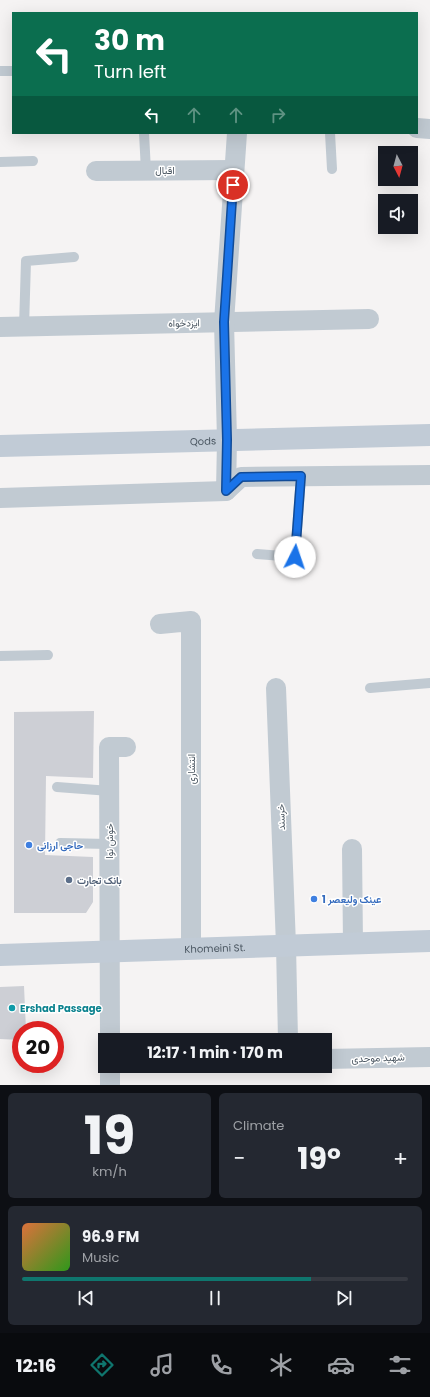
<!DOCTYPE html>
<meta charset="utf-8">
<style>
:root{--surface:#171b24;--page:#242831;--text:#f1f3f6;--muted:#9ea1a6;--line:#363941;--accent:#0f766e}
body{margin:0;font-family:Poppins,Vazirmatn,sans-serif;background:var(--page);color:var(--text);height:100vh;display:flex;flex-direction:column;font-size:15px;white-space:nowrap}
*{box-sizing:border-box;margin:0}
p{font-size:13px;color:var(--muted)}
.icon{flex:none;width:22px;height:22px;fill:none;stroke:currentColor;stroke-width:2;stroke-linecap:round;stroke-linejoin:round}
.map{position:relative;height:1085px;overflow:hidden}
.drawer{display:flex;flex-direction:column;gap:8px;padding:8px;background:#0d0f14;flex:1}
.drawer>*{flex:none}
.top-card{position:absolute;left:12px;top:12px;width:406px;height:122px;border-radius:0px;box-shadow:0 4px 16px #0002;background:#0b6e4f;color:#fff;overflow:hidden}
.needle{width:26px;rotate:174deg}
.controls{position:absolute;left:378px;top:146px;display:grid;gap:8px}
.controls a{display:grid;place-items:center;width:40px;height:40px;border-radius:0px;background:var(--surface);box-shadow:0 4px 16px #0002;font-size:20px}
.speed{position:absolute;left:12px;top:1021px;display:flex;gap:8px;font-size:20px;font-weight:700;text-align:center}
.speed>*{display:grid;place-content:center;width:52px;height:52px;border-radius:50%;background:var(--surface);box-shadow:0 4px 16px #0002;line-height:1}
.speed .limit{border:6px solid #d22;background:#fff;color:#111}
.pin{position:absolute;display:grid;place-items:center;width:34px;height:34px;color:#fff;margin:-17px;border:2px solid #fff;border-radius:50%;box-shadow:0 1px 4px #0007}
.me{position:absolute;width:44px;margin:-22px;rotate:4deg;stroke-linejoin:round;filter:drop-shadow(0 0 3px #0008)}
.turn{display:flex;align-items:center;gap:14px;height:84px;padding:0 16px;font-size:18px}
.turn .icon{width:52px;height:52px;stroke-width:2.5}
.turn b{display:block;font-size:28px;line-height:34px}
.lanes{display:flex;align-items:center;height:38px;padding:0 16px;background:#0003;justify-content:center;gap:20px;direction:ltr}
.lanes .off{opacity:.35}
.big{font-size:30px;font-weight:700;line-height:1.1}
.drawer .card{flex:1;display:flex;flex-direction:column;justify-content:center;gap:6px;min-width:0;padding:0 14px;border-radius:6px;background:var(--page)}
.drawer .dial{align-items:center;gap:0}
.dial b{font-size:52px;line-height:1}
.song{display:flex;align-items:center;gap:12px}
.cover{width:48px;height:48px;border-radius:6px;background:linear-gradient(135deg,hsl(20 70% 55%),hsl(110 70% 35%))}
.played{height:4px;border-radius:2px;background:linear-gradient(90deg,var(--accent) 75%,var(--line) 75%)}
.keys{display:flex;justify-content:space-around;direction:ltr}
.heat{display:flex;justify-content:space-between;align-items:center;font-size:22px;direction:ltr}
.drawer .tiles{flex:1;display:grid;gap:8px;grid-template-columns:1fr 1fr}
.card:last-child{grid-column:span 2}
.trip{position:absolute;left:98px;top:1033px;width:234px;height:40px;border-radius:0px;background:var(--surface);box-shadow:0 4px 16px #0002;font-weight:700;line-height:40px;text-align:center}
.tab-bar{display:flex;height:64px;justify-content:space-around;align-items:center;background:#090b0e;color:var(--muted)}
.tab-bar .icon{width:28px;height:28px}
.tab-bar .selected{color:var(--accent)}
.tab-bar b{font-size:18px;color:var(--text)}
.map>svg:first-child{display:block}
</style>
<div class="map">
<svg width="430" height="1085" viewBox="0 0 430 1085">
<rect width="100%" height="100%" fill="#f5f3f3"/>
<!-- building -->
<g fill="#cdcfd5">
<path d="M94,711L93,778L46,776L45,855L93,857V902L86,913H14V712Z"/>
<path d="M24,986L26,1030H21V1040L0,1039V987Z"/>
</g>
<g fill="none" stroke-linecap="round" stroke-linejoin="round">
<!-- lane -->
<g stroke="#c1cad2" stroke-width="10">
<path d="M0,71H13"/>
<path d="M144,133L146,171"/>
<path d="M330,133L332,169"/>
<path d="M0,162L33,161"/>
<path d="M24,327L26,261L74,257"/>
<path d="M257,554L295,557L301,476"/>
<path d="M0,656L48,655"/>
<path d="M370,688L430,683"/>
<path d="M57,787L110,791"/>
<path d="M60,843L109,844"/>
</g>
<!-- street -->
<g stroke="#c1cad2" stroke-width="20">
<path d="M417,128L430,129"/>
<path d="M96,171L234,170"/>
<path d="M0,327L369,319"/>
<path d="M226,491L227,440L224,322L237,133"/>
<path d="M0,498L226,491L241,477L430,475"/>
<path d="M160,624L191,621V949"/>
<path d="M276,688L286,945L288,1040"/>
<path d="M352,849L353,944"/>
<path d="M110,1040L109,747H126"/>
<path d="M325,1059L430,1057"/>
<path d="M110,1066V1085"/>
</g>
<!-- secondary -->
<g stroke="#c1cbd6" stroke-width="22">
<path id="s1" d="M0,446L430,435"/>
<path id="s2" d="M0,955L430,941"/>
</g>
</g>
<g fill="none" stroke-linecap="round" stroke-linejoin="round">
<!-- route casing -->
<g stroke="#114b97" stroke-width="10">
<path id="route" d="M233,185L224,322L227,440L226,491L241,477L301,476L295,557"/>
</g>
<!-- route -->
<use href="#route" stroke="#1a73e8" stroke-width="7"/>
</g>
<!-- markers -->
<g fill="#3f7fe0" stroke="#fff" stroke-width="1.5">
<circle cx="29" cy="845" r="4"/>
<circle cx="314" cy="899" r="4"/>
</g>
<circle fill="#5c6f8a" stroke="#fff" stroke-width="1.5" cx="69" cy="880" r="4"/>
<circle fill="#0f9aa8" stroke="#fff" stroke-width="1.5" cx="12" cy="1008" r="4"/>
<g text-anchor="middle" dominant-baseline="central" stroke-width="3" stroke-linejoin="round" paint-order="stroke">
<!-- street labels -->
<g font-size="10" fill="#4a5661" stroke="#fff">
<text x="165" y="170">اقبال</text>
<text transform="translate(184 323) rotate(-1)">ایزدخواه</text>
<text stroke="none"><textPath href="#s1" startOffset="203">Qods</textPath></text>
<text transform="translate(191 769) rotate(-90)">انتشاری</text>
<text transform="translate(281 817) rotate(-92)">خرسند</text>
<text transform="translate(109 841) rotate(-90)">خوش نوا</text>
<text stroke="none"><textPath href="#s2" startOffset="215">Khomeini St.</textPath></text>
<text transform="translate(378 1058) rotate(-2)">شهید موحدی</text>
</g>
<!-- shop labels -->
<g font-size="10" font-weight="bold" fill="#366cbe" stroke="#fff" text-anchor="start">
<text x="37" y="845">حاجی ارزانی</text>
<text x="322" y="899">عینک ولیعصر 1</text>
</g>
<!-- service labels -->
<g font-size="10" font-weight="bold" fill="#4e5e75" stroke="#fff" text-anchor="start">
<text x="77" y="880">بانک تجارت</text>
</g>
<!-- culture labels -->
<g font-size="10" font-weight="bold" fill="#0d838f" stroke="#fff" text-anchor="start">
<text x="20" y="1008">Ershad Passage</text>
</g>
</g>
</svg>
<div class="controls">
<a><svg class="needle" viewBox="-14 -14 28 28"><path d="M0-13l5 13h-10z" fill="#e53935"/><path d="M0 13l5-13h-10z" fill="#9ea1a6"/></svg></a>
<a><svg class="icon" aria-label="sound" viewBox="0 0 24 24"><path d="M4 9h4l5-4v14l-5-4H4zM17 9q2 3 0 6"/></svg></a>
</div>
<div class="speed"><div class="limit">20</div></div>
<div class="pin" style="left:233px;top:185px;background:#d93025"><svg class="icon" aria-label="arrive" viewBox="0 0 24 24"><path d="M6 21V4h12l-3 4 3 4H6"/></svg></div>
<svg class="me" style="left:295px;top:557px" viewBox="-20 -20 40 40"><circle r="19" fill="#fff"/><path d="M0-13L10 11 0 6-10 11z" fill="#1a73e8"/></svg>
<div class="trip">12:17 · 1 min · 170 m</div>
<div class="top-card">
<div class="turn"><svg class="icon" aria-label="left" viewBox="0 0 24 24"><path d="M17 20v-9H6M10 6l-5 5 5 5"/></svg><div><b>30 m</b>Turn left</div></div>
<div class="lanes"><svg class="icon" aria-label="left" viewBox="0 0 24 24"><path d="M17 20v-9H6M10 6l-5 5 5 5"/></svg><svg class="icon off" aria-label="ahead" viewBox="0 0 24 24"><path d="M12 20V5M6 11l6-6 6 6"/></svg><svg class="icon off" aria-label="ahead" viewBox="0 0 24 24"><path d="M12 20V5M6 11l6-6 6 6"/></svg><svg class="icon off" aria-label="right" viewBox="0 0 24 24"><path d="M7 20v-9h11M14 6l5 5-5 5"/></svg></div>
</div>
</div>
<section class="drawer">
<div class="tiles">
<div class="card dial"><b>19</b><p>km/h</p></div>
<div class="card"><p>Climate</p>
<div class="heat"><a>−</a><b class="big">19°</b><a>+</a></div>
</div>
<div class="card">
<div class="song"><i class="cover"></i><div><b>96.9 FM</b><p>Music</p></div></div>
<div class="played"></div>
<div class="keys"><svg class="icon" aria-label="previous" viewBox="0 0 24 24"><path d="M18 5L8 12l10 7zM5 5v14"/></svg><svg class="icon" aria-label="pause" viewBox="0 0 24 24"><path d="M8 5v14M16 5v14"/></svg><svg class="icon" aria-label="next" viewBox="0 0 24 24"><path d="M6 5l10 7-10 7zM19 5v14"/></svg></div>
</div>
</div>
</section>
<nav class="tab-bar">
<b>12:16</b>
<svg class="icon selected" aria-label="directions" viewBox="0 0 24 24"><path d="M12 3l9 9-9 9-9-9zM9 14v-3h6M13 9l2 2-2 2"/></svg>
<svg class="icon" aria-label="music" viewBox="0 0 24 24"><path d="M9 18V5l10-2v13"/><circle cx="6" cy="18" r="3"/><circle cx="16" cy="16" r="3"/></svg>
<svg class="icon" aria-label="phone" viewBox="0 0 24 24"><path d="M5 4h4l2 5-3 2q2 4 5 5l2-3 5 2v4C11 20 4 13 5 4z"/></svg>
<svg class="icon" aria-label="climate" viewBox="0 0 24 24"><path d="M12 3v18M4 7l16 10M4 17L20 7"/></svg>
<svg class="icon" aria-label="car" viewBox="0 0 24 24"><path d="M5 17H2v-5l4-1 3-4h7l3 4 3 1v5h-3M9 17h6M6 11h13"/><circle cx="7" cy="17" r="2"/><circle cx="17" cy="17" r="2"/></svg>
<svg class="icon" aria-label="filters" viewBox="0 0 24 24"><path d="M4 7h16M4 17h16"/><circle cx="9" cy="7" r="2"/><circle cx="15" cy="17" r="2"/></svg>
</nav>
